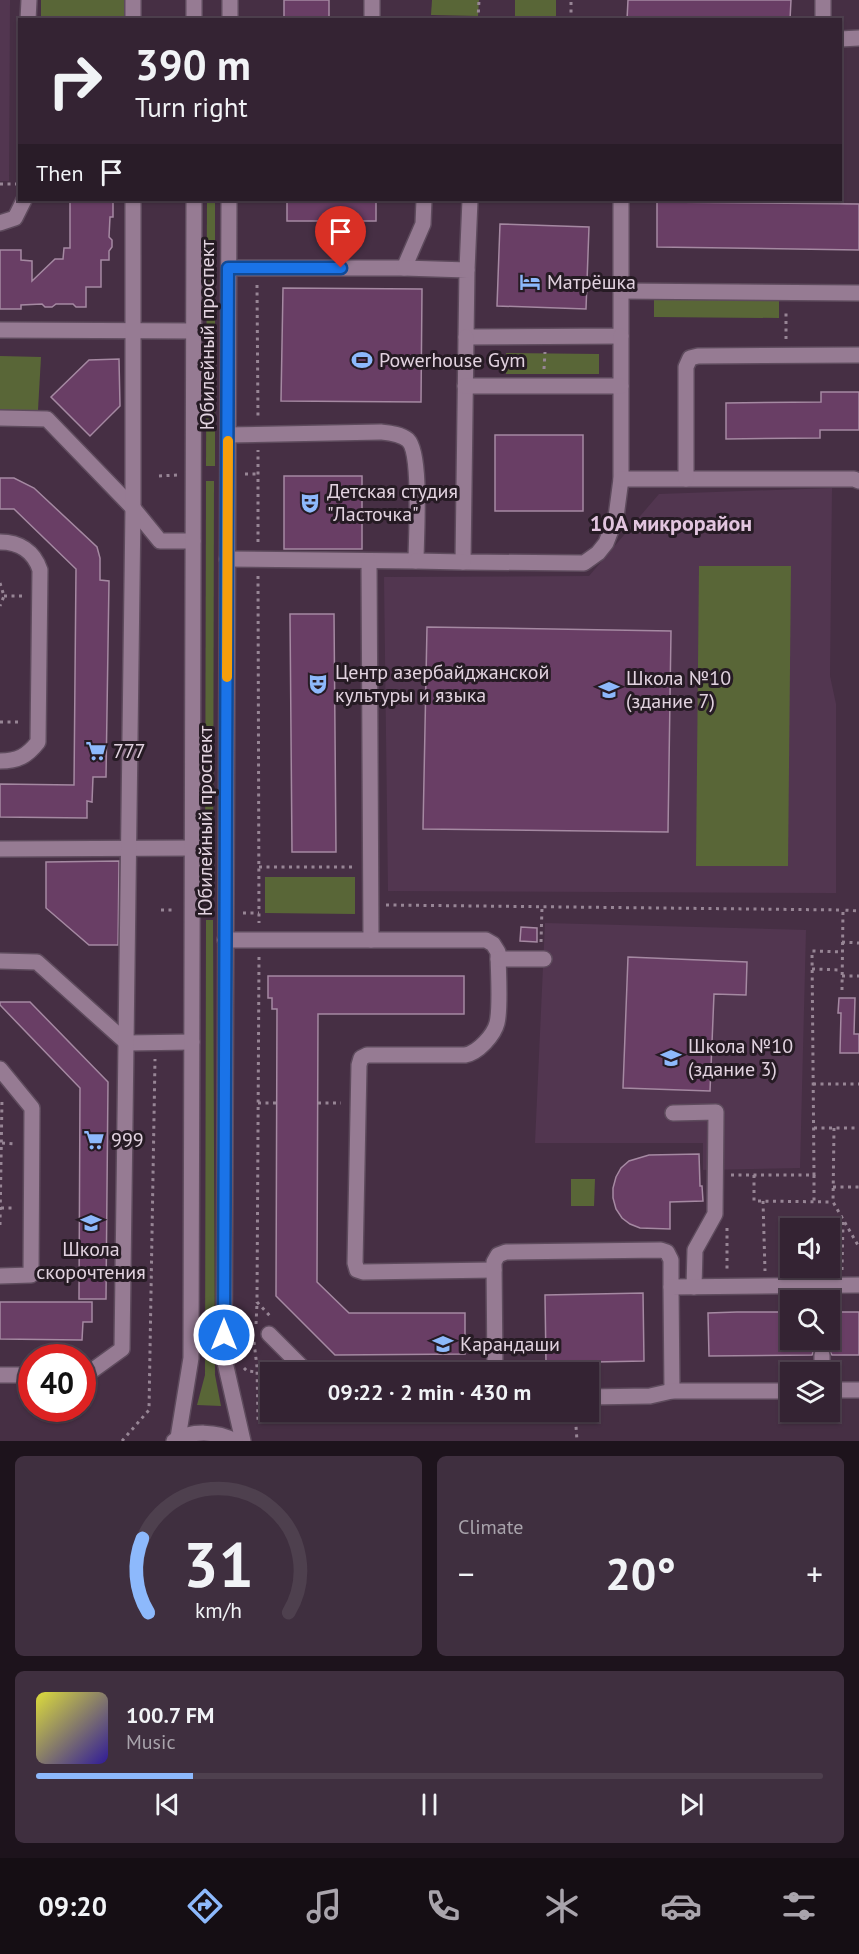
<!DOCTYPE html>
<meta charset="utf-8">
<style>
:root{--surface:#342333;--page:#3f2f3f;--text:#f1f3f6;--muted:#a9a4ac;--line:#4e404e;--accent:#8db9fc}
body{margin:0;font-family:"PT Sans",sans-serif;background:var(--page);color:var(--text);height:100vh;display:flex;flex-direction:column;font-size:22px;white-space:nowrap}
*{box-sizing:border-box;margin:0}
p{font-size:20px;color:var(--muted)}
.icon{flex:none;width:33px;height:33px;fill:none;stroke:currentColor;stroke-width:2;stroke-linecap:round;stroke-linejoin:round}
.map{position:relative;height:1441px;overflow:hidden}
.panel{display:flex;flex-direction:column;gap:15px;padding:15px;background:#1d131c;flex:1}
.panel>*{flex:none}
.banner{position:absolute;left:18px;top:18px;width:824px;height:183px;border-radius:0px;box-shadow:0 2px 4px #0004,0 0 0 2px var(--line);background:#342333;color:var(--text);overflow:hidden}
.fabs{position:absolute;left:780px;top:1218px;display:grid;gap:12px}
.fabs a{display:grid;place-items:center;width:60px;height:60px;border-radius:0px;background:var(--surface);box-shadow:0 2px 4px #0004,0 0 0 2px var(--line);font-size:30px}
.speed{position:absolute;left:18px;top:1344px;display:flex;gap:12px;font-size:30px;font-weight:700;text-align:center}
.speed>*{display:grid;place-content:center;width:78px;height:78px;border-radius:50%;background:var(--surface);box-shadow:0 2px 4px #0004,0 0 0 2px var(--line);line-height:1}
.speed .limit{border:9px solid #d22;background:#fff;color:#111}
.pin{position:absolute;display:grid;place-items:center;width:51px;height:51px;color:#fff;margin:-62px -26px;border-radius:50% 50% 50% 0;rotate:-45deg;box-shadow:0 0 6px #0007}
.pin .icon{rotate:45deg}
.me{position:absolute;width:66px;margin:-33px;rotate:0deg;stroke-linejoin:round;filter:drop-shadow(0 0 4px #0008)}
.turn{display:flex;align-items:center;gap:21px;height:126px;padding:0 18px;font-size:27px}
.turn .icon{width:78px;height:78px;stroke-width:2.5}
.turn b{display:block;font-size:42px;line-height:51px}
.then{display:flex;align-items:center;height:57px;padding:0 18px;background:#0003;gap:12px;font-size:22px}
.big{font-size:45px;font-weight:600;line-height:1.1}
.panel .card{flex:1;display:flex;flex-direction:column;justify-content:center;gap:9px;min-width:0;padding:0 21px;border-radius:9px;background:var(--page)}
.panel .dial{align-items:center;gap:0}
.dial svg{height:156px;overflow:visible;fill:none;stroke:var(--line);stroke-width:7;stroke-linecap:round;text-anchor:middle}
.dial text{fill:var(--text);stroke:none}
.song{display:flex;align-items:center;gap:18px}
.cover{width:72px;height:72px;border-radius:9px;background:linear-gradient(135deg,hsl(60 70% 55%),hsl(250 70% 35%))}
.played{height:6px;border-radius:3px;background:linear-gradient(90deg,var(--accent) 20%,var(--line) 20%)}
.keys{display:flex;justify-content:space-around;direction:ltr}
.heat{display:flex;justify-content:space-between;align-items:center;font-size:33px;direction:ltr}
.panel .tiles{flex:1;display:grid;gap:15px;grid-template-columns:1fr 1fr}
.card:last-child{grid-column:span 2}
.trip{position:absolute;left:260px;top:1362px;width:339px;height:60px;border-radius:0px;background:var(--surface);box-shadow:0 2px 4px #0004,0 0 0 2px var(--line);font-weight:600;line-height:60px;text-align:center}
.tab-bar{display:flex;height:96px;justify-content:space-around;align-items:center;background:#150e14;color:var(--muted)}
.tab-bar .icon{width:42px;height:42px}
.tab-bar .active{color:var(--accent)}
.tab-bar b{font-size:27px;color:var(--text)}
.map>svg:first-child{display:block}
</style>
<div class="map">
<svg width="859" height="1441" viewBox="0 0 859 1441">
<rect width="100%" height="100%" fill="#462f44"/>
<!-- built -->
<g fill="#523650">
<path d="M0,0H10L9,181H0Z"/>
<path d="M832,488L830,676L836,704V893L388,891L384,577L589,576L659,494Z"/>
<path d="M545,923L806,930L800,1168L703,1170V1143H535Z"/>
</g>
<!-- green -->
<g fill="#596637">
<rect x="41" y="0" width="84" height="19"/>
<path d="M432,0H479L478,16L431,15Z"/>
<rect x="515" y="0" width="41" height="19"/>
<path d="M207,200H215V466H206Z"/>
<path d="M654,299H779V318L654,317Z"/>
<path d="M506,353L599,354V374H506Z"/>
<path d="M0,356L41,357L38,410H0Z"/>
<path d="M206,481H214L213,894H205Z"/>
<path d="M699,566H791L788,866H696Z"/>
<path d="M265,877H355V914L265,913Z"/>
<path d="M206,920H213L215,1375L221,1406L197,1405L205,1375Z"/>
<path d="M571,1179H595L594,1206H571Z"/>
</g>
<!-- building -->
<g fill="#693e65" stroke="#a589a2" stroke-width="1.5">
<rect x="284" y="0" width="45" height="20"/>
<path d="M628,0H791L790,20H627Z"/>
<path d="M70,200H113V217H110L109,237L112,240V247L109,251V260H101V287H86V307H76L73,304H56L52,307H45L42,304L21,305V309H0V250H21V260L32,261V281L55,259H63L64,248H70Z"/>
<rect x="287" y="200" width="89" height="21"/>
<path d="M657,202L859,204V250L657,247Z"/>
<path d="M500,224L589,227L586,309L497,306Z"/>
<path d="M283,288L422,289L421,402L281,401Z"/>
<path d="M119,359L120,406L90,436L51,397L89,360Z"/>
<path d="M821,392H859V430H820V438L726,439V403L821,402Z"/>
<rect x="495" y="435" width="88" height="76"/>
<rect x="284" y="476" width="78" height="73"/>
<path d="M0,478H14L34,488L97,547L100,558V580L109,581L106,777H93L92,802L87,801V818L0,817V784L74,785L76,569L14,509H0Z"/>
<path d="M290,614H334L336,852H292Z"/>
<path d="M427,627L671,631L668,832L423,829Z"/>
<path d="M119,861L118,945H89L46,908V862Z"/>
<path d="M521,927L537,928V942L520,941Z"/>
<path d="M628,957L747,962L746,995L714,994L710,1091L623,1088Z"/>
<path d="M268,976H464V1014H318L317,1282L349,1313H465V1354L335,1355L276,1296L277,1009H272V998H268Z"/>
<path d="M839,998H855L854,1034H859V1053H840L841,1013H838Z"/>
<path d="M0,1002H30L108,1082L106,1299H79L80,1088L0,1005Z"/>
<path d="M699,1154L700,1186H702L703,1201L670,1202V1229L640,1228L630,1224L622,1218L616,1209L613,1198V1188L616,1177L621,1168L629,1161L649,1155Z"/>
<path d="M643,1293L644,1361L546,1363L545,1295Z"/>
<path d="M0,1302H92V1322H83L82,1340L0,1339Z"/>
<path d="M737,1312H790V1340H830V1312H859V1355H832L827,1347L821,1345L814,1350L812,1355L709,1356L708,1313Z"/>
</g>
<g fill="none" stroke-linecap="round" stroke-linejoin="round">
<!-- minor-tunnel -->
<path stroke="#5d485b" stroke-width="15" stroke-dasharray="15 8" stroke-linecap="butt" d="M822,1340V1355"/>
<!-- minor casing -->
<g stroke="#5e4b5d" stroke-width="18">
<g id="minor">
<path d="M133,0V20"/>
<path d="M823,0V20"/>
<path d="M28,20L29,0"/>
<path d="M194,20V0"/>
<path d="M230,20V0"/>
<path d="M372,20V0"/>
<path d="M840,39L859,38"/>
<path d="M229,200L224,1358L243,1441"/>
<path d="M0,223L15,218L24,200"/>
<path d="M229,268H404L423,224L424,200"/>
<path d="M404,268L467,270L466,337L621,336V200"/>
<path d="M467,270L470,200"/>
<path d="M621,291L859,293"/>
<path d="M0,330L194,331"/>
<path d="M466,337L463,562L584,563L598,553L606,543L616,517L621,479V336"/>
<path d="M465,386H621"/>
<path d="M0,418L47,419L133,508L160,541H193"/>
<path d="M621,479H854L859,481"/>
<path d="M686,479V367L690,358L698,356L859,355"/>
<path d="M0,542C19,542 34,551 40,570L38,742C27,756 18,761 0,761"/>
<path d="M227,559L416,561C416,538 422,454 408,440C401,434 390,433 381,432L228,435"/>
<path d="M369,561L371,940"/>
<path d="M416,561L463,562"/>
<path d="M0,849L192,848"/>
<path d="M225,940H486L493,944L498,952C498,969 501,1007 497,1023C494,1035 478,1053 465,1055H367L361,1058L359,1065L355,1263L357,1270L363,1272L494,1270"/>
<path d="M498,959H544"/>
<path d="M0,961L37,962L127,1043L192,1042"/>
<path d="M0,1069L32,1108L31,1275L0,1276"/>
<path d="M673,1113L716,1112L715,1214L695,1250L694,1287"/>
<path d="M269,1334L307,1372"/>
<path d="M822,1355V1372"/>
<path d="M495,1372L494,1262L498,1255L506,1252L661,1250L667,1252L671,1260V1287"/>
<path d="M0,1375H32"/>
<path d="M82,1375H86L122,1349L133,508V200"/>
<path d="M830,1390H859"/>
<path d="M672,1391L671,1287L859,1285"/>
<path d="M588,1397L650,1396L672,1391H790"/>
<path d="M178,1438L191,1358L194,200"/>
<path d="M174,1441C191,1430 217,1431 235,1441"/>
</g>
</g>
<!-- path -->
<g stroke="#978595" stroke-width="3" stroke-dasharray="3 4.5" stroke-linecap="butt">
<path d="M478,20L479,0"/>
<path d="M571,20V0"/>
<path d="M0,184H18"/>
<path d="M257,285L258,419"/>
<path d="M786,339V309"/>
<path d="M544,369L545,352"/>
<path d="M245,474H258"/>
<path d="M159,476L178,475"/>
<path d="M258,542V450"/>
<path d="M258,576L259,923"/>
<path d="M0,583L4,596L0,606"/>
<path d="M4,596H23"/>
<path d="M0,722H22"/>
<path d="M259,867H356"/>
<path d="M386,905L843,910"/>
<path d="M161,910H176"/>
<path d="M243,913H259"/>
<path d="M541,942L542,907"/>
<path d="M842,942L859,943"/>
<path d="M259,957L257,1302L271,1317"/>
<path d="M812,969L841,970"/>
<path d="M842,976H859"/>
<path d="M842,990L843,910L859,911"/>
<path d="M813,1084H859"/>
<path d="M258,1103H276"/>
<path d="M318,1103H341"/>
<path d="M814,1128H859"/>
<path d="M834,1128L833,1202L859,1247"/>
<path d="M2,1143L15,1144"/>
<path d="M731,1175H814L812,951L842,952"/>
<path d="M754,1175V1201L833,1202"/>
<path d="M814,1175V1202"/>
<path d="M833,1187H859"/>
<path d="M763,1201L765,1271"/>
<path d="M1,1208H15"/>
<path d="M0,1225L2,1098"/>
<path d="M727,1228V1269"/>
<path d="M842,1270L843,1222"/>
<path d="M256,1324L257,1304"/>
<path d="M254,1342L257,1367L258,1421"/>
<path d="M244,1368L247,1371L257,1372"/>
<path d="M575,1412L577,1441"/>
<path d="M122,1441L149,1410L155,1059"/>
</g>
<!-- minor -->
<use href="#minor" stroke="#967b93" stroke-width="15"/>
</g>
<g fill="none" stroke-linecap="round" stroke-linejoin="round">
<!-- route casing -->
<g stroke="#114b97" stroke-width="15">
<path id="route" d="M224,1335L228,268H341"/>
</g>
<!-- route -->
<use href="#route" stroke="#1a73e8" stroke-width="10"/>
<!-- slow -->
<path stroke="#f59e0b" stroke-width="10" d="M227,677L228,441"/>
</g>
<!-- icons -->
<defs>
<g id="hotel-bare" transform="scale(1.62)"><path d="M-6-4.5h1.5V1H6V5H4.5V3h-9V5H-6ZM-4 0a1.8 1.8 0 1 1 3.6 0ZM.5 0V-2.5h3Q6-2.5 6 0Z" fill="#8db9fc" stroke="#261b24" stroke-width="2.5" paint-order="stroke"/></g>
<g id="stadium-bare" transform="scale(1.62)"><path d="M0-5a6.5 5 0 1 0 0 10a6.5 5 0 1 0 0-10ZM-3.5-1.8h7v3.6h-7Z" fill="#8db9fc" stroke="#261b24" stroke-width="2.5" paint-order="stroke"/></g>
<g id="theatre-bare" transform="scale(1.62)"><path d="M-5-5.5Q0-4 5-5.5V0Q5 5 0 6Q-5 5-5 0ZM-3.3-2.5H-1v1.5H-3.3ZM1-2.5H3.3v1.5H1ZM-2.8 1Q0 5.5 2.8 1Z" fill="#8db9fc" stroke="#261b24" stroke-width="2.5" paint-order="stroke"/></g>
<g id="school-bare" transform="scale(1.62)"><path d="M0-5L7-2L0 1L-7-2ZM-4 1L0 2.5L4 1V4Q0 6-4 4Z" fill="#8db9fc" stroke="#261b24" stroke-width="2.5" paint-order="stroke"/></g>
<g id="supermarket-bare" transform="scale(1.62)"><path d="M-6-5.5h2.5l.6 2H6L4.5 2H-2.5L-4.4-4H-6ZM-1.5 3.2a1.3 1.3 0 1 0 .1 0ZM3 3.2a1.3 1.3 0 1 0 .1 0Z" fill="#8db9fc" stroke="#261b24" stroke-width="2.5" paint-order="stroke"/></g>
</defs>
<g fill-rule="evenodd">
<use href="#hotel-bare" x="530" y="282"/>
<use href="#stadium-bare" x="362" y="360"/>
<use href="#theatre-bare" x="310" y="503"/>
<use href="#theatre-bare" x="318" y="684"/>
<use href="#school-bare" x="609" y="690"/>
<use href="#supermarket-bare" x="96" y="751"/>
<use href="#school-bare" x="671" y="1058"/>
<use href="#supermarket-bare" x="94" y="1140"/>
<use href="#school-bare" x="91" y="1223"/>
<use href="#school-bare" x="443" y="1344"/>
</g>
<g text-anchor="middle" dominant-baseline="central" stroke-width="6" stroke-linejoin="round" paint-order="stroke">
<!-- poi labels -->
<g font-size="20" fill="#e2d3e0" stroke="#261b24" text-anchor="start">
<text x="547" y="282">Матрёшка</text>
<text x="379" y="360">Powerhouse Gym</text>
<text x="327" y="491">Детская студия<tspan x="327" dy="23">"Ласточка"</tspan></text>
<text x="335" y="672">Центр азербайджанской<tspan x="335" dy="23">культуры и языка</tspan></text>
<text x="626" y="678">Школа №10<tspan x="626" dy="23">(здание 7)</tspan></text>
<text x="113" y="751">777</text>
<text x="688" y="1046">Школа №10<tspan x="688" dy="23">(здание 3)</tspan></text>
<text x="111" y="1140">999</text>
<text x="91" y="1249" text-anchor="middle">Школа<tspan x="91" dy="23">скорочтения</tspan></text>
<text x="460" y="1344">Карандаши</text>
</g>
<!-- street labels -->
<g font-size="20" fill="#e2d3e0" stroke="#261b24">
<text transform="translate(207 335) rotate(-90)">Юбилейный проспект</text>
<text transform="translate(205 821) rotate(-90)">Юбилейный проспект</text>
</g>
<!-- quarter labels -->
<g font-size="22" font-weight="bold" fill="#e2c5df" stroke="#261b24">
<text x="671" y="523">10А микрорайон</text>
</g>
</g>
</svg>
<div class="fabs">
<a><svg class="icon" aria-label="sound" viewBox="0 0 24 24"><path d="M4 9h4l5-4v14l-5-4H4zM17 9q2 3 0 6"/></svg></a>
<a><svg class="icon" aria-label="search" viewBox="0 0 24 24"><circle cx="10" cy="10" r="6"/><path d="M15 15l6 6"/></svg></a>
<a><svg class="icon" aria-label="layers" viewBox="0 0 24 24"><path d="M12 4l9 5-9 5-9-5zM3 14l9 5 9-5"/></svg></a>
</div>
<div class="speed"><div class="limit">40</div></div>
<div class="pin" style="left:341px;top:268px;background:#d93025"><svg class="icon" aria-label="arrive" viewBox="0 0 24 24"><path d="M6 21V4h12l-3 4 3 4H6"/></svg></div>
<svg class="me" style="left:224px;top:1335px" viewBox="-20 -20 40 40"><circle r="17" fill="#1a73e8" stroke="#fff" stroke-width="3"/><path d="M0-11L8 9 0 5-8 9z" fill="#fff"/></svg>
<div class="trip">09:22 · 2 min · 430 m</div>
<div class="banner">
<div class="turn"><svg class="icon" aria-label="right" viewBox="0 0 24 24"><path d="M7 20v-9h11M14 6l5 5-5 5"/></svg><div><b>390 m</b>Turn right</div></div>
<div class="then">Then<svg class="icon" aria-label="arrive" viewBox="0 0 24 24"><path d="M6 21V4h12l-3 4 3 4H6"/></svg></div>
</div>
</div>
<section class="panel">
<div class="tiles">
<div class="card dial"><svg viewBox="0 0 100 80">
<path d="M14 69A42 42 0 1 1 86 69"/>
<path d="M14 69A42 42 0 0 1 11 31" stroke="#8db9fc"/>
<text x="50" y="56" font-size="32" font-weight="700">31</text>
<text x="50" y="72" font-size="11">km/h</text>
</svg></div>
<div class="card"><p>Climate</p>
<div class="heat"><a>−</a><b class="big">20°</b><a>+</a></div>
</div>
<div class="card">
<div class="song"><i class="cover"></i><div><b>100.7 FM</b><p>Music</p></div></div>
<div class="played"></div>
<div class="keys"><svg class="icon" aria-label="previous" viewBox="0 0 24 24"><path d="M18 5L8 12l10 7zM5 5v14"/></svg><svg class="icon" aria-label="pause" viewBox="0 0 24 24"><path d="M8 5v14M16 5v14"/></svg><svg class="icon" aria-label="next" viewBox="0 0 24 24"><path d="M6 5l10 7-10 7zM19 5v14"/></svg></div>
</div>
</div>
</section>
<nav class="tab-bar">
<b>09:20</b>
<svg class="icon active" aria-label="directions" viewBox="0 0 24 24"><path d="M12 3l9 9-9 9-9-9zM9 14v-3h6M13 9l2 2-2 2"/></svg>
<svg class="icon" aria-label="music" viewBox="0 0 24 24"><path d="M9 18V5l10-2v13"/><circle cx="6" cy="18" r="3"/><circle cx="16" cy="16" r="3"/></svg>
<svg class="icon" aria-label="phone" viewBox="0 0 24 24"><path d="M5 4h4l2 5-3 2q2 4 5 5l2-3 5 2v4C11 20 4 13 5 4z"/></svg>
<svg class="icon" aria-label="climate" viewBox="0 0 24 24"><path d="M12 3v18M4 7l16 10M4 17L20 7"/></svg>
<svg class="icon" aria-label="car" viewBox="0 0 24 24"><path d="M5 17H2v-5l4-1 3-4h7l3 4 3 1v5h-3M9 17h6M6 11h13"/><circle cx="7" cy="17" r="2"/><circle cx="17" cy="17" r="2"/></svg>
<svg class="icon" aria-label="filters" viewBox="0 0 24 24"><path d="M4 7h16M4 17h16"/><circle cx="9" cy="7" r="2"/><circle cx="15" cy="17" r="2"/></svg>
</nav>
